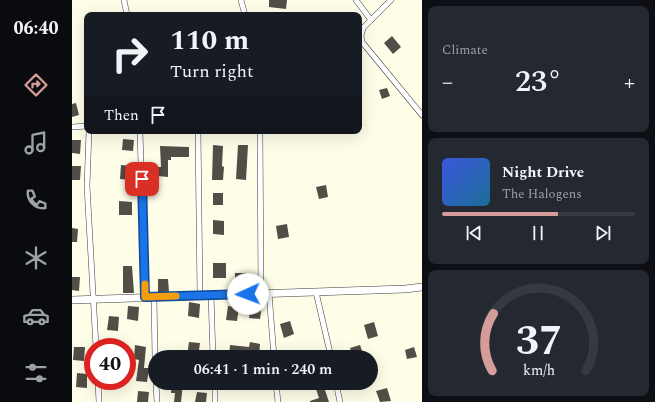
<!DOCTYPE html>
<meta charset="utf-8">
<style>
:root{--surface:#171b24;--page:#242831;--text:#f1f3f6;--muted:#9ea1a6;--line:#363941;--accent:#d59d9a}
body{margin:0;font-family:Spectral,serif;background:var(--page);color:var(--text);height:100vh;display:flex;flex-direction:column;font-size:15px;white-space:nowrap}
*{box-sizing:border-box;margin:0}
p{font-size:13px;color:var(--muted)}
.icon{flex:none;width:22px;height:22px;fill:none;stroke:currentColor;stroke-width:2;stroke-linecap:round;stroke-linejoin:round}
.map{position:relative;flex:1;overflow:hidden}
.side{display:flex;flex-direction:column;gap:6px;padding:6px;background:#0d0f14;width:233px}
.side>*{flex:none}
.banner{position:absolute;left:12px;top:12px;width:278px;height:122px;border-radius:8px;box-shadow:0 4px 16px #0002;background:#171b24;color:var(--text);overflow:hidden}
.speed{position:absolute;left:12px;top:338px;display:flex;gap:8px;font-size:20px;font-weight:700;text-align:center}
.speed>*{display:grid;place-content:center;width:52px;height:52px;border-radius:50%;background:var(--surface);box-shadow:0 4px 16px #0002;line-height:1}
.speed .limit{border:6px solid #d22;background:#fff;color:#111}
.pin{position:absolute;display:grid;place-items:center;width:34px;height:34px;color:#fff;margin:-17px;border-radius:8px;box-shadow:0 2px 6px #0006}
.me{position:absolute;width:44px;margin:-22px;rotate:268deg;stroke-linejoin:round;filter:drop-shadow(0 0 3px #0008)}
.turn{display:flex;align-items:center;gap:14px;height:84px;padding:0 20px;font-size:18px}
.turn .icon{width:52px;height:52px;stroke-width:2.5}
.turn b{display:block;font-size:28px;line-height:34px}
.then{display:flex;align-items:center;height:38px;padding:0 20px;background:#0003;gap:8px;font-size:15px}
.big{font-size:30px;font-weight:600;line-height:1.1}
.side .tile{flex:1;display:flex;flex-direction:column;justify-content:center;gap:6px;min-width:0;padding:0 14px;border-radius:8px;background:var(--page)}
.side .dial{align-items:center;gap:0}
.dial svg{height:104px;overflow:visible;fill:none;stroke:var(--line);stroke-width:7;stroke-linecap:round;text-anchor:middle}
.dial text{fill:var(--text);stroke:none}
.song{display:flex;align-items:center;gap:12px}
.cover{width:48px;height:48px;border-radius:6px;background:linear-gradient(135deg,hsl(230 70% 55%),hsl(200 70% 35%))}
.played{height:4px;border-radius:2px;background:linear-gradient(90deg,var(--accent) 60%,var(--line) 60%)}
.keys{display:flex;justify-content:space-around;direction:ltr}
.heat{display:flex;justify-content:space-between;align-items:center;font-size:22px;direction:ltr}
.trip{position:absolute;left:76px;top:350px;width:230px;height:40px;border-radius:20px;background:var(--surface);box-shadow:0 4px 16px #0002;font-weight:600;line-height:40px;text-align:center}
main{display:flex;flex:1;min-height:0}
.tab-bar{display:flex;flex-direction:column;width:72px;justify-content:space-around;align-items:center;background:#090b0e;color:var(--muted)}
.tab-bar .icon{width:28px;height:28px}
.tab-bar .on{color:var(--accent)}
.tab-bar b{font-size:18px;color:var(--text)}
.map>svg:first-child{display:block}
</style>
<main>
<nav class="tab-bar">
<b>06:40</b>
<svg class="icon on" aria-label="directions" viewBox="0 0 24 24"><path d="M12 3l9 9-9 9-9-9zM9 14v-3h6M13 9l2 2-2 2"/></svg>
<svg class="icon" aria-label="music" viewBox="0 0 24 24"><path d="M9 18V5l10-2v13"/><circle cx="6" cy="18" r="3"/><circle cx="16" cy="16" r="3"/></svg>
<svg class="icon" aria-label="phone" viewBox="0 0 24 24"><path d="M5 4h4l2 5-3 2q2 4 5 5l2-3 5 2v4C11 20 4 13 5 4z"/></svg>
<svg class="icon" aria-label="climate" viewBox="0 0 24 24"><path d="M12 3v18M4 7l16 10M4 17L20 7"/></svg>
<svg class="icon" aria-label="car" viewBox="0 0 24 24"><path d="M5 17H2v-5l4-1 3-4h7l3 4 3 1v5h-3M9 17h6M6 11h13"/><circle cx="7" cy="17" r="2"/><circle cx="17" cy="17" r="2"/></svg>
<svg class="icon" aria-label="filters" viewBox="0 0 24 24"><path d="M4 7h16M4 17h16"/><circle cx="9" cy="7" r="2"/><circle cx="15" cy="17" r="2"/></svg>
</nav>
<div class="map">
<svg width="350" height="402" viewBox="0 0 350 402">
<rect width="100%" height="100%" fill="#fefde8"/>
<!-- building -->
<g fill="#524d47">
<path d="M197,0H215L214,9L197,7Z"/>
<path d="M320,36L329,47L321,54L312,43Z"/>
<path d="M315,88L318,96L310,99L307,90Z"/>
<path d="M4,103L7,115L0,117V104Z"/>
<path d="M51,139L62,140L61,151L50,150Z"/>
<path d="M0,140H9L8,154L0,153Z"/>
<path d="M141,145L151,146L150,166L152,167L151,180H140Z"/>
<path d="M166,145H176L174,180L164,179Z"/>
<path d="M88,146L117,147V157H99V160H96V177L85,176L86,167H89Z"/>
<path d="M49,165L60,166L59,180L48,179Z"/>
<path d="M0,166H9L8,180H0Z"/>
<path d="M254,185L256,197L247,199L244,187Z"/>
<rect x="141" y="193" width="10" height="12"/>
<path d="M47,201L60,202V215H47Z"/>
<path d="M141,220L152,221V235L141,234Z"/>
<path d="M215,224L217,237L206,239L204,226Z"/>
<path d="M0,228L6,229L5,242H0Z"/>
<rect x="141" y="263" width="13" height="15"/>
<path d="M51,266H60L62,293H51Z"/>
<rect x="163" y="273" width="11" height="14"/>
<path d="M0,277H8L7,291L0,290Z"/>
<path d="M86,279H96L97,292H86Z"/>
<path d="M117,302L128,304L127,318L116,316Z"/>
<path d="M179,304L190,305L188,319L177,318Z"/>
<path d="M56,306L67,307L66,321L55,319Z"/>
<path d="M156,306L167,307L165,321L154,320Z"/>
<path d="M37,316L47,317L46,331L35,330Z"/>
<path d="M218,321L222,334L212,338L208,324Z"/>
<path d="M302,322L306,336L296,339L292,325Z"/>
<path d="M117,342L128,343L126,357L115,356Z"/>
<path d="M178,342L188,344L187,357L168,355V357H157L158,345L177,347Z"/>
<path d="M63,345L74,347L72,368H77L75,382L64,381L67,360L62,359Z"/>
<path d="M288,345L292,357H281L278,348Z"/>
<path d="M2,347H13L12,361L1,360Z"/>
<path d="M342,347L345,357L335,359L333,350Z"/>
<path d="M245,350L247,357H226V356Z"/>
<path d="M5,373L15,374V388L4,387Z"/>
<path d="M100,383H111L109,402H102L103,393H99Z"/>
<path d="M222,383H238L239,384L224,389Z"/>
<path d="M242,383H260V385L252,387L257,402H238V401L247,398Z"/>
<path d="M315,388L319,401L308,402L304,391Z"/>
<path d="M66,391L77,392L76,402H65Z"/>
<path d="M125,392L135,393L134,402H123Z"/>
</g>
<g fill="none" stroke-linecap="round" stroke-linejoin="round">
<!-- minor casing -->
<g stroke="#3d3d3d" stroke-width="6">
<g id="minor">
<path d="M52,0L55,15"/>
<path d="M169,0L173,15"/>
<path d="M284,0L299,20"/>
<path d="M319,0L291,28L289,36L290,42L350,115"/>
<path d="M0,127L15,126"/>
<path d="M17,131L15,186L24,347"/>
<path d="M68,131L73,297"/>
<path d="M126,131L128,295"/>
<path d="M188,131L189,293"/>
<path d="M244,292L259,357"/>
<path d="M197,293L202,357"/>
<path d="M139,295L141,357"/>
<path d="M82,297L83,357"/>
<path d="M26,381L27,402"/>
<path d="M84,383L85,402"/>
<path d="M143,383V402"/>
<path d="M204,383L206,402"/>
<path d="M264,383L268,402"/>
<path d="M143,384L161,383"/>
</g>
</g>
<!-- tertiary casing -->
<g stroke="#3d3d3d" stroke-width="8">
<path id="tertiary" d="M0,300L333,289L350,287"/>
</g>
<!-- minor -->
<use href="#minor" stroke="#fff" stroke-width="5"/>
<!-- tertiary -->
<use href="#tertiary" stroke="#fff" stroke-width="7"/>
</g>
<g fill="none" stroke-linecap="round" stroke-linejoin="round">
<!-- route casing -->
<g stroke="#114b97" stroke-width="10">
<path id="route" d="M70,179L73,297L176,294"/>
</g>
<!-- route -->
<use href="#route" stroke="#1a73e8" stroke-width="7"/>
<!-- slow -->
<path stroke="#f59e0b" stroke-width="7" d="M73,284V297L104,296"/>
</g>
</svg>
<div class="speed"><div class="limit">40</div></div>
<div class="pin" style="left:70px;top:179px;background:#d93025"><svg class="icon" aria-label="arrive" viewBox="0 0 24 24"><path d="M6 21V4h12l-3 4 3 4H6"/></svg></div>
<svg class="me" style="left:176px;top:294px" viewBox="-20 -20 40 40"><circle r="19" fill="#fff"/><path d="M0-13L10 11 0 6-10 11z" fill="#1a73e8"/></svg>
<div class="trip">06:41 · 1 min · 240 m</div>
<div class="banner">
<div class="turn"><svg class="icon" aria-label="right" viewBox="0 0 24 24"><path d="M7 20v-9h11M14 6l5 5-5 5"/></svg><div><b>110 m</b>Turn right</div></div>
<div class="then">Then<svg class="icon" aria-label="arrive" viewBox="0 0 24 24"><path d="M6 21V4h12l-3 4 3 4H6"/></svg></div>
</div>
</div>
<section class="side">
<div class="tile"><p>Climate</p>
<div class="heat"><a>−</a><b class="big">23°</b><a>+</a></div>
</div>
<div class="tile">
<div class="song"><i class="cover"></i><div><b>Night Drive</b><p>The Halogens</p></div></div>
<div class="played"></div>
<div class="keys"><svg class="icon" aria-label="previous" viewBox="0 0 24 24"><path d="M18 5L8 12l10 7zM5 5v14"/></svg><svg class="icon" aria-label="pause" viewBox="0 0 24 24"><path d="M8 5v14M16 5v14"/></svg><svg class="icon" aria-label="next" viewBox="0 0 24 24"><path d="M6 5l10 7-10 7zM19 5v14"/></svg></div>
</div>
<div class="tile dial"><svg viewBox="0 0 100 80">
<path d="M14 69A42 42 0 1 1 86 69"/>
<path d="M14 69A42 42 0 0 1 15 25" stroke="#d59d9a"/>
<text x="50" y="56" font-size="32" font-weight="700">37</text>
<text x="50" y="72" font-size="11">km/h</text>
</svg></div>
</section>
</main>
